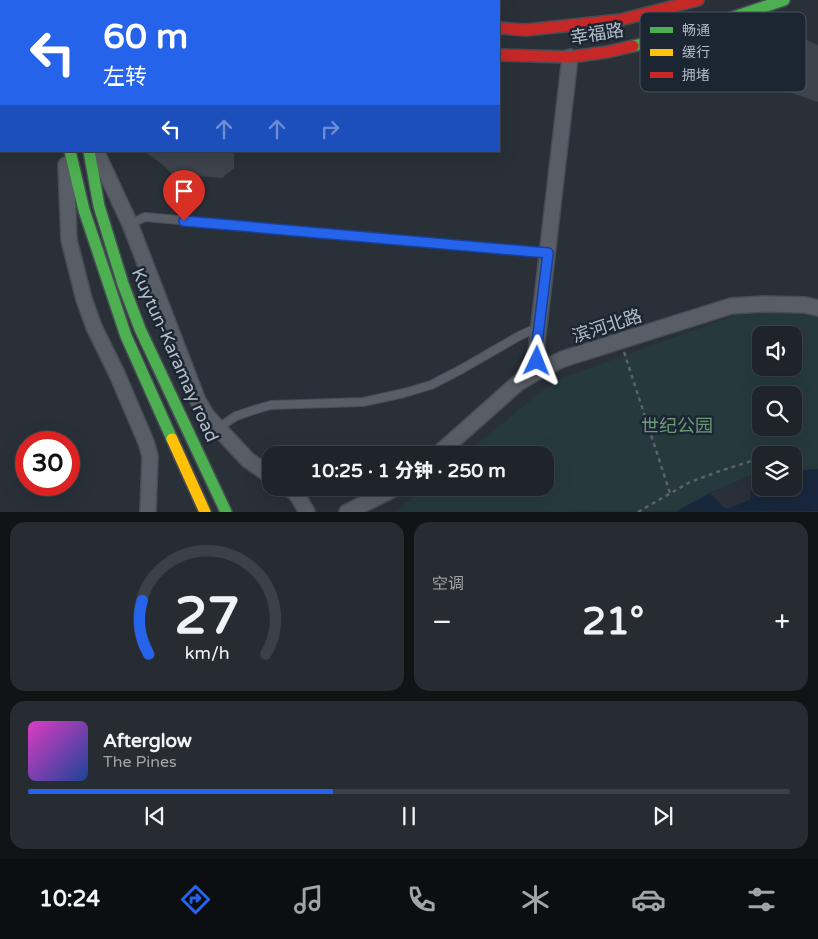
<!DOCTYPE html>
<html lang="zh">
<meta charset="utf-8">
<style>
:root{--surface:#1f242a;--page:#272c32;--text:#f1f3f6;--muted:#a1a4a8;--line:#3c4147;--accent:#2563eb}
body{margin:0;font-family:"Varela Round","Noto Sans SC",sans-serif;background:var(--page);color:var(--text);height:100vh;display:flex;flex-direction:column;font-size:19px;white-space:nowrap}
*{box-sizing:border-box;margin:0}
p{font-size:16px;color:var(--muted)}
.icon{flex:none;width:28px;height:28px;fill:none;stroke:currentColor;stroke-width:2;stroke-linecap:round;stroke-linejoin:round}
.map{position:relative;height:512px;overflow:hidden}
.details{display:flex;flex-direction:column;gap:10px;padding:10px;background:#111417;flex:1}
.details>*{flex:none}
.hud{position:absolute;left:0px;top:0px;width:500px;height:152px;box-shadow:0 5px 20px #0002,0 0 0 1px var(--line);background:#2563eb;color:#fff;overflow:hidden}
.fabs{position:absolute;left:752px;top:326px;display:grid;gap:10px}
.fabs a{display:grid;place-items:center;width:50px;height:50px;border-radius:10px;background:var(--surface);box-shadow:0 5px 20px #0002,0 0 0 1px var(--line);font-size:25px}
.speed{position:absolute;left:15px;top:431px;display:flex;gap:10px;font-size:25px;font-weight:700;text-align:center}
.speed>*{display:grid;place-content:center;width:65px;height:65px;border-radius:50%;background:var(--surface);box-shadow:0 5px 20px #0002,0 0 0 1px var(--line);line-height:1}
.speed .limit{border:8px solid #d22;background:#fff;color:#111}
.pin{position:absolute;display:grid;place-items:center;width:42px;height:42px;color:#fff;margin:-51px -21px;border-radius:50% 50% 50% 0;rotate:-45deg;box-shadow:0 0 5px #0007}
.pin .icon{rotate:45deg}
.me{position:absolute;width:55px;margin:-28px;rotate:2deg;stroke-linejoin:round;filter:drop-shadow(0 0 4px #0008)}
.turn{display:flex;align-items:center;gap:18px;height:105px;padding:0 20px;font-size:22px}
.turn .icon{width:65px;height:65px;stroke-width:2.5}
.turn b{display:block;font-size:35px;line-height:42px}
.lanes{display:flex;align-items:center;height:48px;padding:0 20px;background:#0003;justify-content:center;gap:25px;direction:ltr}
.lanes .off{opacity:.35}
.big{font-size:38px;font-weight:800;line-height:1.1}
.details .widget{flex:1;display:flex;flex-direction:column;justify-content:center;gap:8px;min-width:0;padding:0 18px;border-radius:15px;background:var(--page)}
.details .dial{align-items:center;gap:0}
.dial svg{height:130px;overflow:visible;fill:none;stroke:var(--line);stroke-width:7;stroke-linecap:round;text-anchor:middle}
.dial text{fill:var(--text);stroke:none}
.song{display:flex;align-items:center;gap:15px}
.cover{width:60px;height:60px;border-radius:8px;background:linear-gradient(135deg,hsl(310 70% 55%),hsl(220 70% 35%))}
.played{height:5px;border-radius:2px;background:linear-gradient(90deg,var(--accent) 40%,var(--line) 40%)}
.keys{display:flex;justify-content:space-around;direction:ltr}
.heat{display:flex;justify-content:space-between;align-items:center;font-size:28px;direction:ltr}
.details .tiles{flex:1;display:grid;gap:10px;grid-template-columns:1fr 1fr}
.widget:last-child{grid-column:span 2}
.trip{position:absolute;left:262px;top:446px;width:292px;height:50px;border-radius:15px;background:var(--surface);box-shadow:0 5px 20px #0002,0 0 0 1px var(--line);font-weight:800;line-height:50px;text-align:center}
.tabs{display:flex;height:80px;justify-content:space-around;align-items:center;background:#0c0e11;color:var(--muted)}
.tabs .icon{width:35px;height:35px}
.tabs .active{color:var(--accent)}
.tabs b{font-size:22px;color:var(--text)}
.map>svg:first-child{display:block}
</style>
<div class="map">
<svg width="818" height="512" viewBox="0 0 818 512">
<rect width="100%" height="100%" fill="#293038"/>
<!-- green -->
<path fill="#263a3e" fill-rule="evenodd" d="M781,313L818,317V511L395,512L424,488H546V455H464L537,395L560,379L736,315ZM761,335H794V368H761ZM761,395H794V428H761ZM761,455H794V488H761Z"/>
<!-- water -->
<path fill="#18273c" d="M818,469V511L675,512L710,493L753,475L761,474V488H794V471Z"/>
<!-- pier -->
<path fill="#293038" d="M753,475L750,500L726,509L710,493Z"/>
<!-- building -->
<g fill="#3e444c">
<path d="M775,20L802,38L818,45V102L786,91L741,65L727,50L732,38Z"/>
<path d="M144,151H234V168L222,178L172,174L163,165Z"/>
</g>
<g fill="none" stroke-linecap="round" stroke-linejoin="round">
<!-- lane casing -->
<g stroke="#474c55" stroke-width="10">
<g id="lane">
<path d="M130,224L145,217L548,253"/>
<path d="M218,428L236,416L257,409L271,405L363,402L404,393L431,385L460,370L519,336L530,331L539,329"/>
</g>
</g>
<!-- street casing -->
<g stroke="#474c55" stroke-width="18">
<g id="street">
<path d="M96,151L130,224L198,401L207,416L248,460L271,476"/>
<path d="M66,165L69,240L84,299L94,327L117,374L146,442L150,456L148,512"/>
<path d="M540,370L537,361L536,351L570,57"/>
<path d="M437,455L518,383L540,370L563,359L731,306L764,304L805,305L818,308"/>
<path d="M288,488L296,493L307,512"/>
<path d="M347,512L386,493L395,488"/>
</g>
</g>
<!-- fast casing -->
<g stroke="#474c55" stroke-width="14">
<g id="fast">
<path d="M52,0V1"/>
<path d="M69,0V1"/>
<path d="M0,9H1"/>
<path d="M0,31H1"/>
<path d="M633,46L678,36L784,0"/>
<path d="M70,151L84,210L126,336L172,439"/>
<path d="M89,151L99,206L123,284L140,329L226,512"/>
</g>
</g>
<!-- slow casing -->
<g stroke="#474c55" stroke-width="14">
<path id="slow" d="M172,439L205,512"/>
</g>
<!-- jam casing -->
<g stroke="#474c55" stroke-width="14">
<g id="jam">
<path d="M499,28L526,30L620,20L698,0"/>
<path d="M499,55L570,57L607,52L633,46"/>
</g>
</g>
<!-- path -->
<g stroke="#5b6268" stroke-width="2.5" stroke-dasharray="4 4" stroke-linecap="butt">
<path d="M624,352L670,493"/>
<path d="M638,512L690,482L723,470L761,458"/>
</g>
<!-- lane -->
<use href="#lane" stroke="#595e66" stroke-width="8"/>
<!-- street -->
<use href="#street" stroke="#595e66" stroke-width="15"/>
<!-- fast -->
<use href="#fast" stroke="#4caf50" stroke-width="11"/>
<!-- slow -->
<use href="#slow" stroke="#ffc107" stroke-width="11"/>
<!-- jam -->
<use href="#jam" stroke="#c62828" stroke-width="11"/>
</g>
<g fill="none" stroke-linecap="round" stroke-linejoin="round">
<!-- route casing -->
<g stroke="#184099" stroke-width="12">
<path id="route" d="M184,221L548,253L536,352L537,361"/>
</g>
<!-- route -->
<use href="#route" stroke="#2563eb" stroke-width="9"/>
</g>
<g text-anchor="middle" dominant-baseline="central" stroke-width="5" stroke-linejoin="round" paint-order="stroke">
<!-- street labels -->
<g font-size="18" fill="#b3bcc9" stroke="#1c2633">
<text transform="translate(597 34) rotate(-9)">幸福路</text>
<text transform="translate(607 326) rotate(-18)">滨河北路</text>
<text transform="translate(175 355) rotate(66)">Kuytun-Karamay road</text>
</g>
<!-- park labels -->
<g font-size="18" fill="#699b74" stroke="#1c2633">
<text x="677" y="426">世纪公园</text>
</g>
</g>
<!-- legend -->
<rect x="640" y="12" width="166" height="80" rx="8" fill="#1c2633" stroke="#495360" stroke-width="1"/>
<rect x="650" y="27" width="23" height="6" fill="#4caf50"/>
<rect x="650" y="49" width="23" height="7" fill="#ffc107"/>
<rect x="650" y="72" width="23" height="6" fill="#c62828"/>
<g font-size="14" fill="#b3bcc9">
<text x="682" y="35">畅通</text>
<text x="682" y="57">缓行</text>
<text x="682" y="80">拥堵</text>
</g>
</svg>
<div class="fabs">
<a><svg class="icon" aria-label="sound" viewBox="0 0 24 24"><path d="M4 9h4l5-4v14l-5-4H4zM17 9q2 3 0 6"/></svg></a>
<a><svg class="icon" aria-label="search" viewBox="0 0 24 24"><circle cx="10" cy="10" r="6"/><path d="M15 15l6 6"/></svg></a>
<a><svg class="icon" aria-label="layers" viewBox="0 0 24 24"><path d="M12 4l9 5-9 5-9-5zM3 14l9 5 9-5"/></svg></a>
</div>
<div class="speed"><div class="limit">30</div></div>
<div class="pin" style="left:184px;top:221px;background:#d93025"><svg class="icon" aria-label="arrive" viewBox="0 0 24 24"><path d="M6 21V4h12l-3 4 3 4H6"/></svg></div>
<svg class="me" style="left:537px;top:361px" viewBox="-20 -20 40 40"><path d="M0-17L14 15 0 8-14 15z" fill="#2563eb" stroke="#fff" stroke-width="4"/></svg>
<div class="trip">10:25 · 1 分钟 · 250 m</div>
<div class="hud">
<div class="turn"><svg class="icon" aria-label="left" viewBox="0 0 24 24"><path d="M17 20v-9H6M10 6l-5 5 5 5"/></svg><div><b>60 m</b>左转</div></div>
<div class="lanes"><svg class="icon" aria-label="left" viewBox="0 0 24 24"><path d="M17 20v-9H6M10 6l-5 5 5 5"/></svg><svg class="icon off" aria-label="ahead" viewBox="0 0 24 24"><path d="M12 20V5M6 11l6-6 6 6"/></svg><svg class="icon off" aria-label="ahead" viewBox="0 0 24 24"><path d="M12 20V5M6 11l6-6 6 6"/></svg><svg class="icon off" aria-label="right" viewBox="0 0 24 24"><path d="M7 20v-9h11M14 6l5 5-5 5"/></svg></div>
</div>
</div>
<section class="details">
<div class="tiles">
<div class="widget dial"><svg viewBox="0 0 100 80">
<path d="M14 69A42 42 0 1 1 86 69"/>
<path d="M14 69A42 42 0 0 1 10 36" stroke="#2563eb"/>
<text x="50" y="56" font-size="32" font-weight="700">27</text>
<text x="50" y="72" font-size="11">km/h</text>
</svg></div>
<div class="widget"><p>空调</p>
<div class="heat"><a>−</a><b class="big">21°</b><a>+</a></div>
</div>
<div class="widget">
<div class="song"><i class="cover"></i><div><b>Afterglow</b><p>The Pines</p></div></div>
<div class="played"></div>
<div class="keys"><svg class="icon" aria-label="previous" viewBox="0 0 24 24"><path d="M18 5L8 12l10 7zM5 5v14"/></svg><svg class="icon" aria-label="pause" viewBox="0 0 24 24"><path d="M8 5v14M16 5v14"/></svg><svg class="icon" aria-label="next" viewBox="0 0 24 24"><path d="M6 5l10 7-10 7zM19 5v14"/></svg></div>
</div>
</div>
</section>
<nav class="tabs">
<b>10:24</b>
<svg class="icon active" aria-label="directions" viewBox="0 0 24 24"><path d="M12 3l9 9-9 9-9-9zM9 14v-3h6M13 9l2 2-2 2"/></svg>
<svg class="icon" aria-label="music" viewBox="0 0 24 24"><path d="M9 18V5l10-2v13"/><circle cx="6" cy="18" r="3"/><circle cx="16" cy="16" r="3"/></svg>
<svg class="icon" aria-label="phone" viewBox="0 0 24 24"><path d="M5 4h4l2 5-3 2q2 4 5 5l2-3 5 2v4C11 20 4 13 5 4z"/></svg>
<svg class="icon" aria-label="climate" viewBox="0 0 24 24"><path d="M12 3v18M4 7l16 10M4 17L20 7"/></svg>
<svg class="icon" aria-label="car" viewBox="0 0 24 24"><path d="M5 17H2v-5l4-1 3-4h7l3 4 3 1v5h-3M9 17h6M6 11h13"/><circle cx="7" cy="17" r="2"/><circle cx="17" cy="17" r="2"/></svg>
<svg class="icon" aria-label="filters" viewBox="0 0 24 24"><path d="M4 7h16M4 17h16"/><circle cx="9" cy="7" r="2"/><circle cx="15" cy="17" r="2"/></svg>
</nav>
